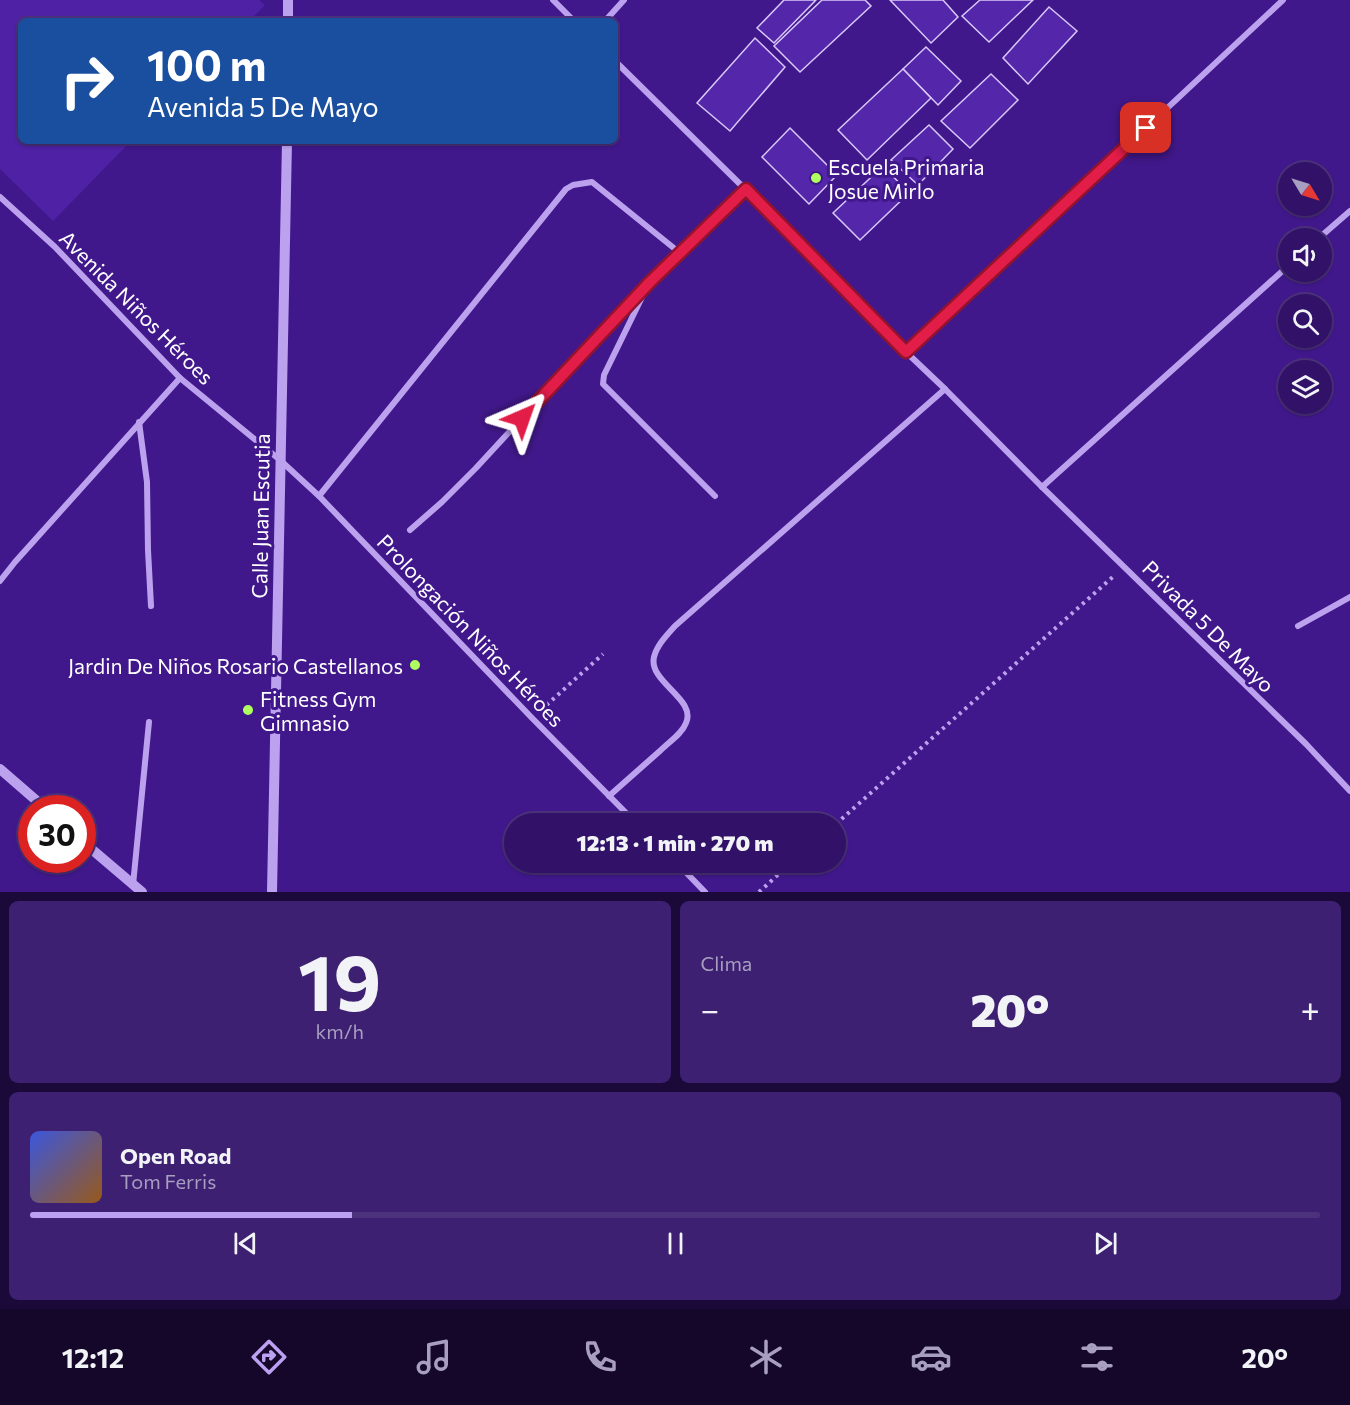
<!DOCTYPE html>
<html lang="es">
<meta charset="utf-8">
<style>
:root{--surface:#311268;--page:#3d2071;--text:#f1f3f6;--muted:#a89ec0;--line:#4c327c;--accent:#bca0f2}
body{margin:0;font-family:Commissioner,sans-serif;background:var(--page);color:var(--text);height:100vh;display:flex;flex-direction:column;font-size:22px;white-space:nowrap}
*{box-sizing:border-box;margin:0}
p{font-size:20px;color:var(--muted)}
.icon{flex:none;width:33px;height:33px;fill:none;stroke:currentColor;stroke-width:2;stroke-linecap:round;stroke-linejoin:round}
.map{position:relative;height:892px;overflow:hidden}
.sheet{display:flex;flex-direction:column;gap:9px;padding:9px;background:#1b0a39;flex:1}
.sheet>*{flex:none}
.hud{position:absolute;left:18px;top:18px;width:600px;height:126px;border-radius:9px;box-shadow:0 2px 4px #0004,0 0 0 2px var(--line);background:#1a4fa0;color:#fff;overflow:hidden}
.needle{width:39px;rotate:128deg}
.fabs{position:absolute;left:1278px;top:162px;display:grid;gap:12px}
.fabs a{display:grid;place-items:center;width:54px;height:54px;border-radius:50%;background:var(--surface);box-shadow:0 2px 4px #0004,0 0 0 2px var(--line);font-size:30px}
.speed{position:absolute;left:18px;top:795px;display:flex;gap:12px;font-size:30px;font-weight:700;text-align:center}
.speed>*{display:grid;place-content:center;width:78px;height:78px;border-radius:50%;background:var(--surface);box-shadow:0 2px 4px #0004,0 0 0 2px var(--line);line-height:1}
.speed .limit{border:9px solid #d22;background:#fff;color:#111}
.pin{position:absolute;display:grid;place-items:center;width:51px;height:51px;color:#fff;margin:-26px;border-radius:12px;box-shadow:0 3px 9px #0006}
.me{position:absolute;width:66px;margin:-33px;rotate:43deg;stroke-linejoin:round;filter:drop-shadow(0 0 4px #0008)}
.turn{display:flex;align-items:center;gap:21px;height:126px;padding:0 30px;font-size:27px}
.turn .icon{width:78px;height:78px;stroke-width:2.5}
.turn b{display:block;font-size:42px;line-height:51px}
.big{font-size:45px;font-weight:800;line-height:1.1}
.sheet .tile{flex:1;display:flex;flex-direction:column;justify-content:center;gap:9px;min-width:0;padding:0 21px;border-radius:9px;background:var(--page)}
.sheet .dial{align-items:center;gap:0}
.dial b{font-size:78px;line-height:1}
.song{display:flex;align-items:center;gap:18px}
.cover{width:72px;height:72px;border-radius:9px;background:linear-gradient(135deg,hsl(230 70% 55%),hsl(30 70% 35%))}
.played{height:6px;border-radius:3px;background:linear-gradient(90deg,var(--accent) 25%,var(--line) 25%)}
.keys{display:flex;justify-content:space-around;direction:ltr}
.heat{display:flex;justify-content:space-between;align-items:center;font-size:33px;direction:ltr}
.sheet .tiles{flex:1;display:grid;gap:9px;grid-template-columns:1fr 1fr}
.tile:last-child{grid-column:span 2}
.trip{position:absolute;left:504px;top:813px;width:342px;height:60px;border-radius:30px;background:var(--surface);box-shadow:0 2px 4px #0004,0 0 0 2px var(--line);font-weight:800;line-height:60px;text-align:center}
.dock{display:flex;height:96px;justify-content:space-around;align-items:center;background:#14072a;color:var(--muted)}
.dock .icon{width:42px;height:42px}
.dock .selected{color:var(--accent)}
.dock b{font-size:27px;color:var(--text)}
.map>svg:first-child{display:block}
</style>
<div class="map">
<svg width="1350" height="892" viewBox="0 0 1350 892">
<rect width="100%" height="100%" fill="#41188b"/>
<!-- green -->
<path fill="#4e21a5" d="M0,0H259L265,5L249,21H21V141H131L53,221L0,169Z"/>
<!-- building -->
<g fill="#5426aa" stroke="#d9c8fa" stroke-width="1.5">
<path d="M784,0H816L774,43L757,28Z"/>
<path d="M822,0H865L871,6L800,72L774,46Z"/>
<path d="M890,0H943L958,17L931,43Z"/>
<path d="M980,0H1033L989,42L962,16Z"/>
<path d="M1049,7L1077,31L1028,84L1003,58Z"/>
<path d="M755,38L785,67L730,131L697,103Z"/>
<path d="M926,47L961,81L938,105L903,69Z"/>
<path d="M903,69L931,98L867,160L838,130Z"/>
<path d="M991,74L1018,100L970,148L941,121Z"/>
<path d="M929,125L953,149L918,185L891,160Z"/>
<path d="M790,128L837,175L809,204L762,157Z"/>
<path d="M883,166L909,193L860,240L833,213Z"/>
</g>
<g fill="none" stroke-linecap="round" stroke-linejoin="round">
<!-- path -->
<g stroke="#bca2ee" stroke-width="4" stroke-dasharray="3 4.5" stroke-linecap="butt">
<path d="M541,710L603,654"/>
<path d="M836,824L1115,575"/>
<path d="M759,892L792,862"/>
</g>
<!-- minor -->
<g stroke="#bca2ee" stroke-width="6">
<path d="M553,0L574,21"/>
<path d="M605,21L624,0"/>
<path d="M615,61L745,189L906,352L945,389L1042,487L1306,744L1350,791"/>
<path d="M0,197L55,247L180,378L280,460L319,496L532,718L637,824"/>
<path d="M1319,238L1350,211"/>
<path d="M646,289L604,375L603,384L715,496"/>
<path d="M906,352L1283,0"/>
<path d="M139,422L147,482L148,550L151,606"/>
<path d="M1042,487L1288,266"/>
<path d="M319,496L566,189L573,185L592,182L680,253"/>
<path d="M410,530L442,502L476,468L583,352L650,282L745,189"/>
<path d="M0,581L15,562L180,378"/>
<path d="M1298,626L1350,597"/>
<path d="M609,796C626,781 644,765 661,750C669,742 682,734 686,723C697,699 648,682 654,657C657,645 667,635 675,626L945,389"/>
<path d="M676,862L705,892"/>
<path d="M133,885L149,722"/>
</g>
<!-- tertiary -->
<g stroke="#bca2ee" stroke-width="10">
<path d="M288,21V0"/>
<path d="M0,769L45,808"/>
<path d="M82,841L142,892"/>
<path d="M272,892L287,141"/>
</g>
</g>
<g fill="none" stroke-linecap="round" stroke-linejoin="round">
<!-- route casing -->
<g stroke="#92132f" stroke-width="15">
<path id="route" d="M522,418L650,282L746,189L906,352L1146,128"/>
</g>
<!-- route -->
<use href="#route" stroke="#e11d48" stroke-width="10"/>
</g>
<!-- markers -->
<g fill="#aeff5f" stroke="#41188b" stroke-width="2">
<circle cx="816" cy="178" r="6"/>
<circle cx="415" cy="665" r="6"/>
<circle cx="248" cy="710" r="6"/>
</g>
<g text-anchor="middle" dominant-baseline="central" stroke-width="6" stroke-linejoin="round" paint-order="stroke">
<!-- poi labels -->
<g font-size="21" fill="#fff" stroke="#41188b" text-anchor="start">
<text x="828" y="166">Escuela Primaria<tspan x="828" dy="24">Josue Mirlo</tspan></text>
<text x="403" y="665" text-anchor="end">Jardin De Niños Rosario Castellanos</text>
<text x="260" y="698">Fitness Gym<tspan x="260" dy="24">Gimnasio</tspan></text>
</g>
<!-- street labels -->
<g font-size="21" fill="#fff" stroke="#41188b">
<text transform="translate(137 307) rotate(45)">Avenida Niños Héroes</text>
<text transform="translate(260 516) rotate(-89)">Calle Juan Escutia</text>
<text transform="translate(1209 626) rotate(45)">Privada 5 De Mayo</text>
<text transform="translate(471 630) rotate(46)">Prolongación Niños Héroes</text>
</g>
</g>
</svg>
<div class="fabs">
<a><svg class="needle" viewBox="-14 -14 28 28"><path d="M0-13l5 13h-10z" fill="#e53935"/><path d="M0 13l5-13h-10z" fill="#a89ec0"/></svg></a>
<a><svg class="icon" aria-label="sound" viewBox="0 0 24 24"><path d="M4 9h4l5-4v14l-5-4H4zM17 9q2 3 0 6"/></svg></a>
<a><svg class="icon" aria-label="search" viewBox="0 0 24 24"><circle cx="10" cy="10" r="6"/><path d="M15 15l6 6"/></svg></a>
<a><svg class="icon" aria-label="layers" viewBox="0 0 24 24"><path d="M12 4l9 5-9 5-9-5zM3 14l9 5 9-5"/></svg></a>
</div>
<div class="speed"><div class="limit">30</div></div>
<div class="pin" style="left:1146px;top:128px;background:#d93025"><svg class="icon" aria-label="arrive" viewBox="0 0 24 24"><path d="M6 21V4h12l-3 4 3 4H6"/></svg></div>
<svg class="me" style="left:522px;top:418px" viewBox="-20 -20 40 40"><path d="M0-17L14 15 0 8-14 15z" fill="#e11d48" stroke="#fff" stroke-width="4"/></svg>
<div class="trip">12:13 · 1 min · 270 m</div>
<div class="hud">
<div class="turn"><svg class="icon" aria-label="right" viewBox="0 0 24 24"><path d="M7 20v-9h11M14 6l5 5-5 5"/></svg><div><b>100 m</b>Avenida 5 De Mayo</div></div>
</div>
</div>
<section class="sheet">
<div class="tiles">
<div class="tile dial"><b>19</b><p>km/h</p></div>
<div class="tile"><p>Clima</p>
<div class="heat"><a>−</a><b class="big">20°</b><a>+</a></div>
</div>
<div class="tile">
<div class="song"><i class="cover"></i><div><b>Open Road</b><p>Tom Ferris</p></div></div>
<div class="played"></div>
<div class="keys"><svg class="icon" aria-label="previous" viewBox="0 0 24 24"><path d="M18 5L8 12l10 7zM5 5v14"/></svg><svg class="icon" aria-label="pause" viewBox="0 0 24 24"><path d="M8 5v14M16 5v14"/></svg><svg class="icon" aria-label="next" viewBox="0 0 24 24"><path d="M6 5l10 7-10 7zM19 5v14"/></svg></div>
</div>
</div>
</section>
<nav class="dock">
<b>12:12</b>
<svg class="icon selected" aria-label="directions" viewBox="0 0 24 24"><path d="M12 3l9 9-9 9-9-9zM9 14v-3h6M13 9l2 2-2 2"/></svg>
<svg class="icon" aria-label="music" viewBox="0 0 24 24"><path d="M9 18V5l10-2v13"/><circle cx="6" cy="18" r="3"/><circle cx="16" cy="16" r="3"/></svg>
<svg class="icon" aria-label="phone" viewBox="0 0 24 24"><path d="M5 4h4l2 5-3 2q2 4 5 5l2-3 5 2v4C11 20 4 13 5 4z"/></svg>
<svg class="icon" aria-label="climate" viewBox="0 0 24 24"><path d="M12 3v18M4 7l16 10M4 17L20 7"/></svg>
<svg class="icon" aria-label="car" viewBox="0 0 24 24"><path d="M5 17H2v-5l4-1 3-4h7l3 4 3 1v5h-3M9 17h6M6 11h13"/><circle cx="7" cy="17" r="2"/><circle cx="17" cy="17" r="2"/></svg>
<svg class="icon" aria-label="filters" viewBox="0 0 24 24"><path d="M4 7h16M4 17h16"/><circle cx="9" cy="7" r="2"/><circle cx="15" cy="17" r="2"/></svg>
<b>20°</b>
</nav>
